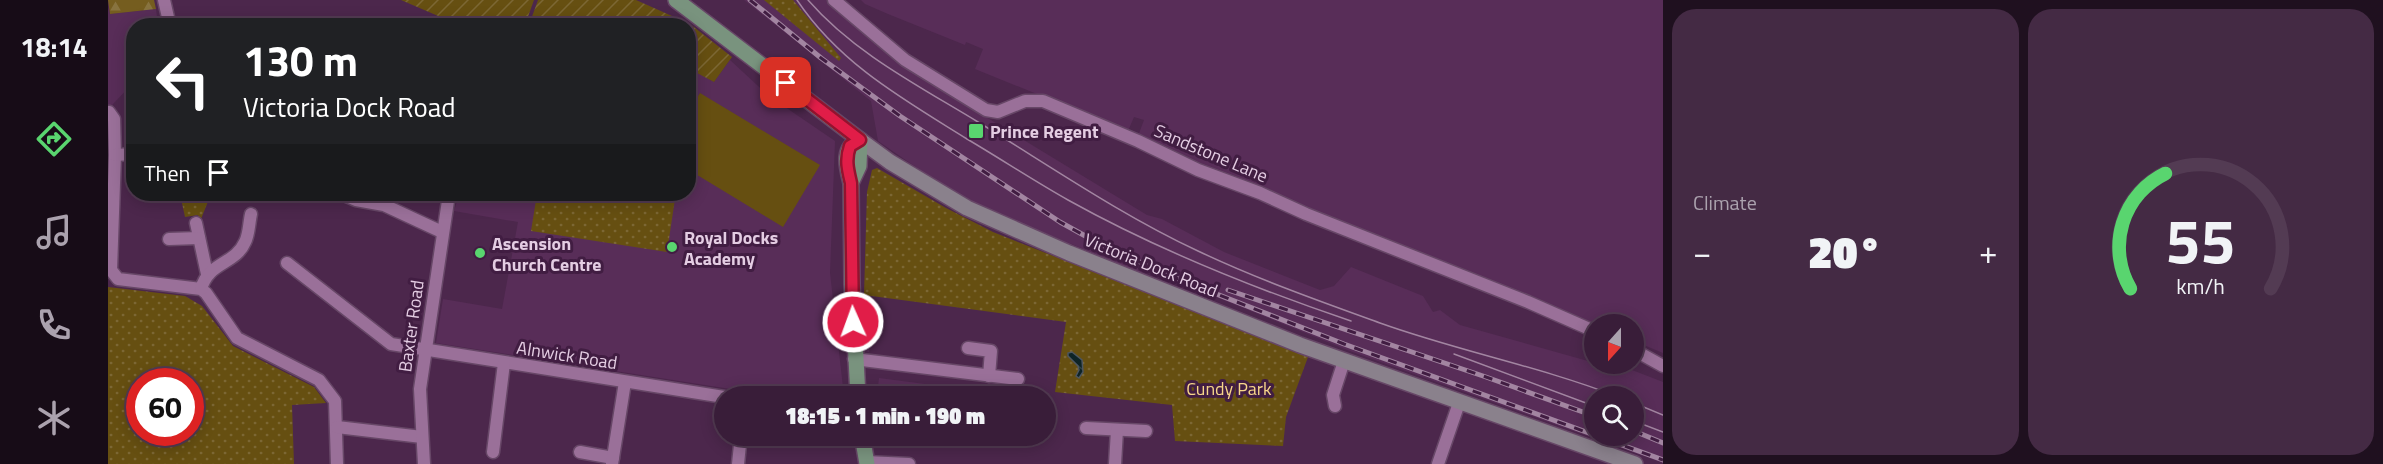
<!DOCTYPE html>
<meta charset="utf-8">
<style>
:root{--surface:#391d39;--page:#442a44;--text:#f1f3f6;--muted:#aba2ae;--line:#533b53;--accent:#59d56f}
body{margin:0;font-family:"Titillium Web",sans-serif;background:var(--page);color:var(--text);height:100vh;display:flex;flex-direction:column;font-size:22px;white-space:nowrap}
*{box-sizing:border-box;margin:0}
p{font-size:20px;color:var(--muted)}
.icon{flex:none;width:33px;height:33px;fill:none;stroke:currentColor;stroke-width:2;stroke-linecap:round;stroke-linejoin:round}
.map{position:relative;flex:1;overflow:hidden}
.drawer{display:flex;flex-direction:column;gap:9px;padding:9px;background:#1f101f;width:720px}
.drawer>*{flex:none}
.banner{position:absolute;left:18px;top:18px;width:570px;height:183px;border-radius:24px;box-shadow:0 3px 15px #0003,0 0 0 2px var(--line);background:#202124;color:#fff;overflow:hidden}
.needle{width:39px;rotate:201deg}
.controls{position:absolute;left:1476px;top:314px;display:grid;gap:12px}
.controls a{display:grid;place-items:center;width:60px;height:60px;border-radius:50%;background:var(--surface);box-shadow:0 3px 15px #0003,0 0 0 2px var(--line);font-size:30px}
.speed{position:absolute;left:18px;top:368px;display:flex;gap:12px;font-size:30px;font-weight:700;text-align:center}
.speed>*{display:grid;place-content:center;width:78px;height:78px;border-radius:50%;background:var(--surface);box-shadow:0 3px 15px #0003,0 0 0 2px var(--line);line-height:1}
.speed .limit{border:9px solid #d22;background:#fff;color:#111}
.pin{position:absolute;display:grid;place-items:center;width:51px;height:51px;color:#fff;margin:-26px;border-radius:12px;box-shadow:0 3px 9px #0006}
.me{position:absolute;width:66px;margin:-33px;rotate:358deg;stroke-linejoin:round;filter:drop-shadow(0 0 4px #0008)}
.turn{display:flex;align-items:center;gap:21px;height:126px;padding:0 18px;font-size:27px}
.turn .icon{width:78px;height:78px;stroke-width:2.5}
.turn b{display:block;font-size:42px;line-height:51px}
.then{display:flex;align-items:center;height:57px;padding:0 18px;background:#0003;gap:12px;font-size:22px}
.big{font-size:45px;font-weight:800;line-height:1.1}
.drawer .tile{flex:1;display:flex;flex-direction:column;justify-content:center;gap:9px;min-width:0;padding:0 21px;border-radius:24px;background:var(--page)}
.drawer .dial{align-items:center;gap:0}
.dial svg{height:156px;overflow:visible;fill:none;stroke:var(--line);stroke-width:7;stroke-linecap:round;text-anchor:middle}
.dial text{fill:var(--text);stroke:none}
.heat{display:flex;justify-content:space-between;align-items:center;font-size:33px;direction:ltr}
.drawer .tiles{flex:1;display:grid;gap:9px;grid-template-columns:repeat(2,1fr)}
.trip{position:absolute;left:606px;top:386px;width:342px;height:60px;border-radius:30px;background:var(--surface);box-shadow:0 3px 15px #0003,0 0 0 2px var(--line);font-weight:800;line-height:60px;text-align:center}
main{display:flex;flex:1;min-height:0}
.tab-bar{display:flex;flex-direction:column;width:108px;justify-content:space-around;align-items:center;background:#170c17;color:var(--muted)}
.tab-bar .icon{width:42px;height:42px}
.tab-bar .on{color:var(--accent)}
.tab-bar b{font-size:27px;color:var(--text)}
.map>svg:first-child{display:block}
</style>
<main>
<nav class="tab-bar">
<b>18:14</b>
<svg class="icon on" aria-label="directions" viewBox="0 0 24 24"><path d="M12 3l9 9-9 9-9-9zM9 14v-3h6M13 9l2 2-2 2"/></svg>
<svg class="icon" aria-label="music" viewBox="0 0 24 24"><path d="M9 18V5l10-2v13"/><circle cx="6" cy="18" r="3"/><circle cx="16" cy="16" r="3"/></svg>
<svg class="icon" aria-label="phone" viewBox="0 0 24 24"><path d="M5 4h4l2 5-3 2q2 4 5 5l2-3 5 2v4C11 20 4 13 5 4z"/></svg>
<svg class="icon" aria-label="climate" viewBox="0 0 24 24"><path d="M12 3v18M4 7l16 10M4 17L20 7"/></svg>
</nav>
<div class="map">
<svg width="1555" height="464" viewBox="0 0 1555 464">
<defs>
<pattern id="grass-dots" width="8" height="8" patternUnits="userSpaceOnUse" patternTransform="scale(1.5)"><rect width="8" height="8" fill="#664f11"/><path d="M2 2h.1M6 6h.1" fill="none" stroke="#7c6734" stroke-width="1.8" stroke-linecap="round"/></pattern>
<pattern id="forest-firs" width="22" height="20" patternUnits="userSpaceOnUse" patternTransform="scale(1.5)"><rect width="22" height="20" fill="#755d1f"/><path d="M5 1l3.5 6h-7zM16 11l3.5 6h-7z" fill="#88733f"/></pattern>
<pattern id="garden-furrows" width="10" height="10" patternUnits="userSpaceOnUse" patternTransform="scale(1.5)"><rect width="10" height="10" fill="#664f11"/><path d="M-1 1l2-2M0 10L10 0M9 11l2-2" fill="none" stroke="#7c6734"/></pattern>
<pattern id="water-waves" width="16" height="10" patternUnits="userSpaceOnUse" patternTransform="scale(1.5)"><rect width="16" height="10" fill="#0d2326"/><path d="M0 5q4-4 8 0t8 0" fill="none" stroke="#304245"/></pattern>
</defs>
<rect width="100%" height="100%" fill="#4c274c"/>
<!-- built -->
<g fill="#582d58" fill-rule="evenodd">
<path d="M636,0H722L787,55L832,89L1039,215L1054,219L1116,252L1212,290L1226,286L1243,267L1315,296L1325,312L1332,310L1352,325L1494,365L1495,363H1506L1555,382V463L1242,351L1036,268L1033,273L877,208L838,188L770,141L763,101ZM1486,396H1526V435H1486Z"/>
<path d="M753,0H1555V353L1526,341V324L1486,325L1029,139L1036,120L1026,117L1020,131L867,69L875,49L858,42L857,45L780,14L757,4Z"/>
<path d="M0,7L2,14L48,9L50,25L26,26L25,83L5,104L0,113Z"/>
<path d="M622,60L661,96L727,141L722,273L736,396H668L328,343L335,299L394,309L410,222L346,211L351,194H580L581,92L589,72L606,82Z"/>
<path d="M761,302L767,303L761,352L755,351Z"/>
<path d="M771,378L840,387L839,396H769Z"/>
</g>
<!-- grass -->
<g fill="url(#grass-dots)" fill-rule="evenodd">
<path d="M656,0H685L733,58L731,61Z"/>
<path d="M769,168L838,208L885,232L1200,357L1178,417L1175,446L1067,441L1064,405L947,392L958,322L756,295L759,192L764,170Z"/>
<path d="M72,194H103L93,219H91L90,215L77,217Z"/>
<path d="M429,194H528L567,199L559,252L423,231Z"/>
<path d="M0,287L77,296L94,306L125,346L206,387L218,403L184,405L186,464H0ZM32,381H82V432H32Z"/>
</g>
<!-- forest -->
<path fill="url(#forest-firs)" d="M0,0H46L48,9L2,14Z"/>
<!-- garden -->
<g fill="url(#garden-furrows)">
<path d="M293,0H426L417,25H351Z"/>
<path d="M430,0H528L582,24L624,57L606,82L589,73L581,92L580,26L421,25Z"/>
</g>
<!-- pitch -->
<path fill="#664f11" d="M592,93L712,165L675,227L581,170V111Z"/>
<!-- water -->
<path fill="url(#water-waves)" stroke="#4e565f" stroke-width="1.5" d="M964,352L974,360L975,372L971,378L968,376L971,370L970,366L960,356V353Z"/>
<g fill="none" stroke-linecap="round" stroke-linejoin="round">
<!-- street casing -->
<g stroke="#674767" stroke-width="15">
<g id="street">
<path d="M56,0L62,26"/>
<path d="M726,0L797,60L878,110L890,112L917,101H935L1030,141L1090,170L1152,193L1198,214L1420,302L1486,331"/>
<path d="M1,112L6,119L7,155L3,270L10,279L93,289L98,293L129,338L211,380L227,401L229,464"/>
<path d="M7,155L26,154"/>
<path d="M234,194L248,200L276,205L334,232"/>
<path d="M88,223L99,274"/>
<path d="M61,239L91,238"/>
<path d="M179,263L283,344L616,397"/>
<path d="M93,289C101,261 127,265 137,242C141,235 141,223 143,214"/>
<path d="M860,348L883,351L881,376"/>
<path d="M1526,350L1555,366"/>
<path d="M746,359L910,379"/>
<path d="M1227,406L1225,395L1236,361"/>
<path d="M229,427L314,437"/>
<path d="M978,428L1038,431"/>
<path d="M385,452L396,363"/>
<path d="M472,452L505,458"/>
<path d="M758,462L801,464"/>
<path d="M316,464L312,389L341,194"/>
<path d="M504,464L517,382"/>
<path d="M630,464L633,435"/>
<path d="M1007,464L1009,430"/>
<path d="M1330,464L1351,403"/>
</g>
</g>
<!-- secondary casing -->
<g stroke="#674767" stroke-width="18">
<path id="secondary" d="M752,140L782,162L859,208L961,253L1192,345L1527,464"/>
</g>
<!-- primary casing -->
<g stroke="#674767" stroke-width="18">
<g id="primary">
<path d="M568,0L752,140"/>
<path d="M743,183L751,166L752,140"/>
<path d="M750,396L744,284L743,183C739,167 733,148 752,140"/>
<path d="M754,435L759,464"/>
</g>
</g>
<!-- street -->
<use href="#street" stroke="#9a7099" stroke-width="12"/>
<!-- secondary -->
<use href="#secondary" stroke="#8a818c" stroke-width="15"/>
<!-- primary -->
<use href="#primary" stroke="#79937e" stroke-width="15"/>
<!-- tram -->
<g stroke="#a285a1" stroke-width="1.5">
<path d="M689,0C732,64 795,99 859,139C893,159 926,181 960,200C1048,249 1148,289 1243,321"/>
<path d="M700,0C746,53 811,86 870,122C942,166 1013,215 1090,251C1149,279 1211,301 1272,323C1350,351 1430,366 1508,396"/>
<path d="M1346,354L1486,406"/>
<path d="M1526,403L1555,415"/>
<path d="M1526,421L1555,432"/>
</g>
<!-- rail casing -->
<g stroke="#a285a1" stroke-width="5">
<g id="rail">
<path d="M642,0L713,58L792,116L952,222L990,243L1060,275L1236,344L1555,460"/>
<path d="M1120,290L1378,377L1486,416"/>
<path d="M1526,431L1555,443"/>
</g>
</g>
<!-- rail -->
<use href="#rail" stroke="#411d42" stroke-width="3" stroke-dasharray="9" stroke-linecap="butt"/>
</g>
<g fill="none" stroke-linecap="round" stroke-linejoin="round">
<!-- route casing -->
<g stroke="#92132f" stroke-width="15">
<path id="route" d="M678,83L752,140L742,146C737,160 740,170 743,183L745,322"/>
</g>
<!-- route -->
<use href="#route" stroke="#e11d48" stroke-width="10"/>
</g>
<!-- markers -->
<g fill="#59d56f" stroke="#411d42" stroke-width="2">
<rect x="860" y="123" width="16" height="16" rx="3"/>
<circle cx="564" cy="247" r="6"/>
<circle cx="372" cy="253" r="6"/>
</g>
<g text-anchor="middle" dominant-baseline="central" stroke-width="6" stroke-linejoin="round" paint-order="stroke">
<!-- poi labels -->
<g font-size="18" font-weight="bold" fill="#e4cde3" stroke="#411d42" text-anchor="start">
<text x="882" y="131">Prince Regent</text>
<text x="576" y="237">Royal Docks<tspan x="576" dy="21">Academy</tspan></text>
<text x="384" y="243">Ascension<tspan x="384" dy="21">Church Centre</tspan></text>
</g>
<!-- street labels -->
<g font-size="18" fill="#e4cde3" stroke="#411d42">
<text transform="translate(1103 153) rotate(23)">Sandstone Lane</text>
<text transform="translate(1043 265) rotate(22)">Victoria Dock Road</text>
<text transform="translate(303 326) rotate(-82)">Baxter Road</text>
<text transform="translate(459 355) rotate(9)">Alnwick Road</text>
</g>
<!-- park labels -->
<g font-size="18" fill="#f8d78a" stroke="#411d42">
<text x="1121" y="388">Cundy Park</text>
</g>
</g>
</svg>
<div class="controls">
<a><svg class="needle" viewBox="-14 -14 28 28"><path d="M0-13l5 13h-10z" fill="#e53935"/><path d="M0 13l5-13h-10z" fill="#aba2ae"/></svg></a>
<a><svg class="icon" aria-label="search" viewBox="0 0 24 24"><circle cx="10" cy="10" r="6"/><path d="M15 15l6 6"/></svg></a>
</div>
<div class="speed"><div class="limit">60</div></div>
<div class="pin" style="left:678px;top:83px;background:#d93025"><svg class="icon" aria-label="arrive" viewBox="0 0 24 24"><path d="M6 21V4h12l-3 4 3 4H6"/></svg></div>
<svg class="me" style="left:745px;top:322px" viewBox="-20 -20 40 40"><circle r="17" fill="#e11d48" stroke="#fff" stroke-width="3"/><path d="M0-11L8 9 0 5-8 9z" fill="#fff"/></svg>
<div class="trip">18:15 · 1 min · 190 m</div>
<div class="banner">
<div class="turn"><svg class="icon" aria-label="left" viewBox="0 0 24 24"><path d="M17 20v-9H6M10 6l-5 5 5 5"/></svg><div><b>130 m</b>Victoria Dock Road</div></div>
<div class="then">Then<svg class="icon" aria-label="arrive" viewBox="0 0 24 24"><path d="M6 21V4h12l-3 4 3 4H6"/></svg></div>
</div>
</div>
<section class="drawer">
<div class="tiles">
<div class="tile"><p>Climate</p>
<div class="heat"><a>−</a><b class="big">20°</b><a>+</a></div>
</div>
<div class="tile dial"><svg viewBox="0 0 100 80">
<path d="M14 69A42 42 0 1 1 86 69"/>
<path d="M14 69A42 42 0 0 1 32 10" stroke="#59d56f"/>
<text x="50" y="56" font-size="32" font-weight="700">55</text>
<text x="50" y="72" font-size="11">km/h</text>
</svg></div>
</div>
</section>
</main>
